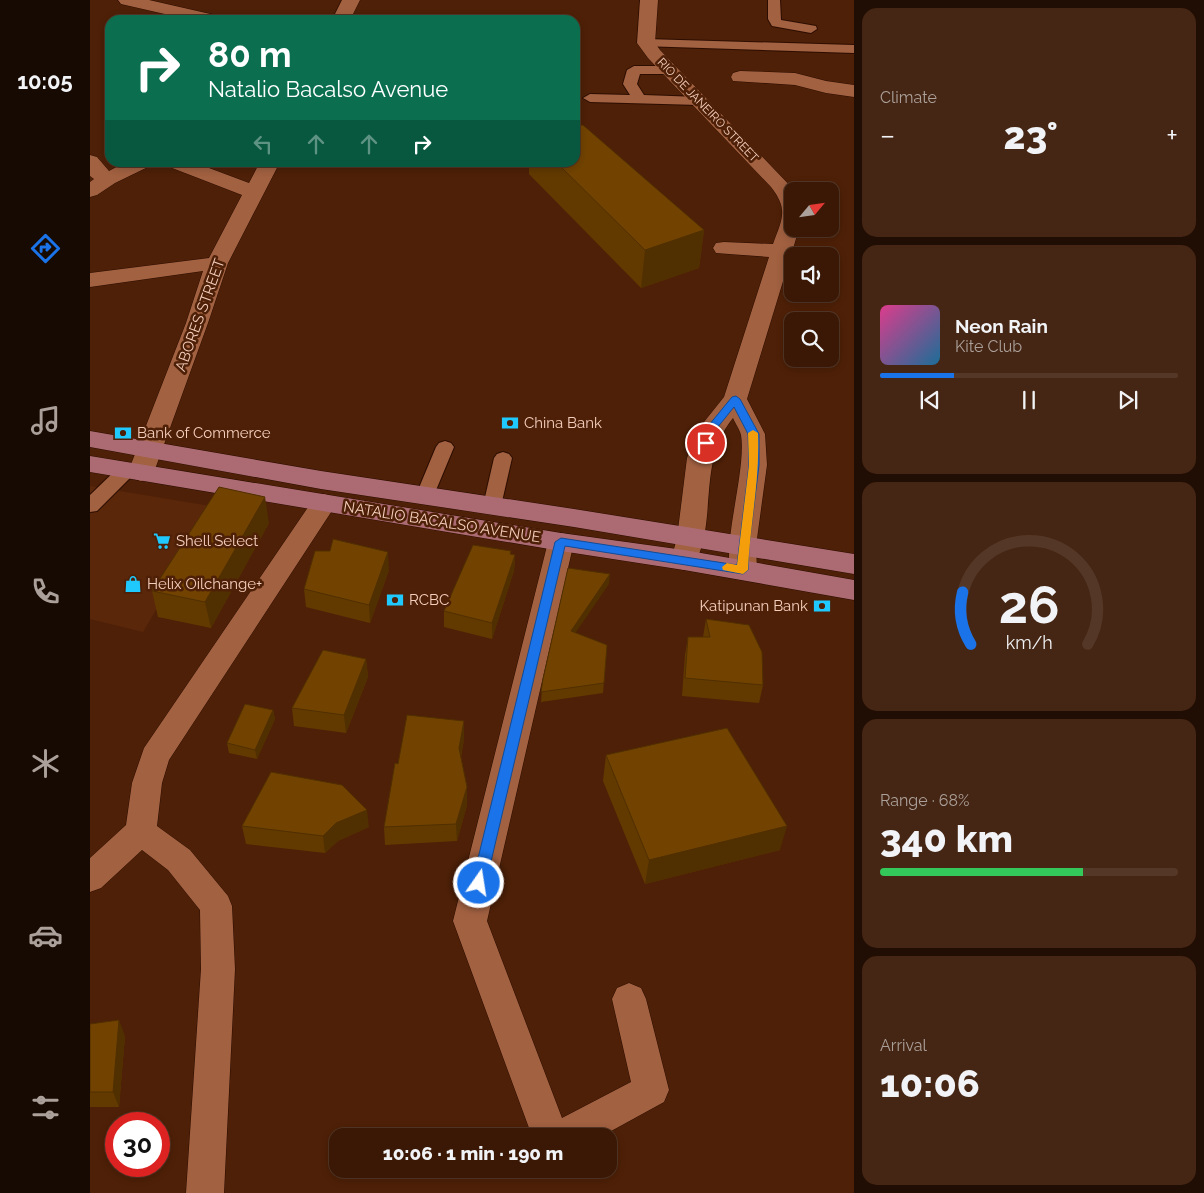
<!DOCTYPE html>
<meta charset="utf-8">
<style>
:root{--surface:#3a1805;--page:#452513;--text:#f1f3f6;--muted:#aba09a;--line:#543727;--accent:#1a73e8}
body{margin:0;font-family:Raleway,sans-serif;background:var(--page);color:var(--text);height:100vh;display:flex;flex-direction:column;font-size:19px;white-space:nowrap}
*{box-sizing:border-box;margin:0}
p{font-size:16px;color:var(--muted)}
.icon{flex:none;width:28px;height:28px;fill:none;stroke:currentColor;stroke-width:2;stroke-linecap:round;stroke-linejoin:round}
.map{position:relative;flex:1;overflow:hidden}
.details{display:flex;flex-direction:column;gap:8px;padding:8px;background:#200d03;width:350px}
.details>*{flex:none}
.guide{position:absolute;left:15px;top:15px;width:475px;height:152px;border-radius:15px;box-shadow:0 2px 8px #0003,0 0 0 1px var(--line);background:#0b6e4f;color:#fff;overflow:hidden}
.needle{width:32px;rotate:61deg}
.buttons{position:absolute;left:694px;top:182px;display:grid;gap:10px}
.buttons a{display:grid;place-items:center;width:55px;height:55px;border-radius:10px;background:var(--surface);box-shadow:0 2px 8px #0003,0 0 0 1px var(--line);font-size:25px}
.speed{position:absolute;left:15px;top:1112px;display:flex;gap:10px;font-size:25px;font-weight:700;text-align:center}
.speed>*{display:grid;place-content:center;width:65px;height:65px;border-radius:50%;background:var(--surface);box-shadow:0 2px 8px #0003,0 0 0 1px var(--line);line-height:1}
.speed .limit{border:8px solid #d22;background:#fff;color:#111}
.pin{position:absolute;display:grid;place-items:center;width:42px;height:42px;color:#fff;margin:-21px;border:2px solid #fff;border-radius:50%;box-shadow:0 1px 5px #0007}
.me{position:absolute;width:55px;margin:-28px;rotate:13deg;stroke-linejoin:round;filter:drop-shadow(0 0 4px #0008)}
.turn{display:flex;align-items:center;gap:18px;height:105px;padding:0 20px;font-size:22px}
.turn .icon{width:65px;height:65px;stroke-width:2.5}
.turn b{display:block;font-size:35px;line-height:42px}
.lanes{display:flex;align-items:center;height:48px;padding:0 20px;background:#0003;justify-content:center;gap:25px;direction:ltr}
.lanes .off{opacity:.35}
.big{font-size:38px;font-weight:800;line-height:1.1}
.details .card{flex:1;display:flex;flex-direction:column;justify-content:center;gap:8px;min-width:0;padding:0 18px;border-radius:15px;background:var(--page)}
.details .dial{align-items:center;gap:0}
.dial svg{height:130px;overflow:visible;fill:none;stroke:var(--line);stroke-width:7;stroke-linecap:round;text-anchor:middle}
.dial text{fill:var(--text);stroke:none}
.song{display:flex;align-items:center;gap:15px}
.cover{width:60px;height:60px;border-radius:8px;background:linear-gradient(135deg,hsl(330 70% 55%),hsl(200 70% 35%))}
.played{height:5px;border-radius:2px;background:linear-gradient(90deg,var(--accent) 25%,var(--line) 25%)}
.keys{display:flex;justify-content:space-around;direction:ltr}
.heat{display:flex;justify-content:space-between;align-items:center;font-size:28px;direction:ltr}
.charge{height:8px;border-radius:4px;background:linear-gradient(90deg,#34c759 68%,var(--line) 0)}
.trip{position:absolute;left:239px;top:1128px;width:288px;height:50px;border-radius:15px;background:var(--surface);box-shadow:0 2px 8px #0003,0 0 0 1px var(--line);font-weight:800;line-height:50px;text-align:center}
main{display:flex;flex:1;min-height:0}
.tab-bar{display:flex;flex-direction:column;width:90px;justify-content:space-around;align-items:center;background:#170a02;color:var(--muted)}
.tab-bar .icon{width:35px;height:35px}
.tab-bar .on{color:var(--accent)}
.tab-bar b{font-size:22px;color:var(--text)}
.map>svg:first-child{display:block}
</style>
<main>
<nav class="tab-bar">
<b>10:05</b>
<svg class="icon on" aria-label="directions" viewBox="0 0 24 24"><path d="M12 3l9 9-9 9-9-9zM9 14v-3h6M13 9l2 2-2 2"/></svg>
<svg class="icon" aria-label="music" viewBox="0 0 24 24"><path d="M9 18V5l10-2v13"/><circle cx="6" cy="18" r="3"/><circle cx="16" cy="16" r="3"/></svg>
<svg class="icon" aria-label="phone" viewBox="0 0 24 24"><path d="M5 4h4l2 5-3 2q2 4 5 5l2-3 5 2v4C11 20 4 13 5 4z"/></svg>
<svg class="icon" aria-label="climate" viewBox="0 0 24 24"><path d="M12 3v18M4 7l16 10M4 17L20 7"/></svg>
<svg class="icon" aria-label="car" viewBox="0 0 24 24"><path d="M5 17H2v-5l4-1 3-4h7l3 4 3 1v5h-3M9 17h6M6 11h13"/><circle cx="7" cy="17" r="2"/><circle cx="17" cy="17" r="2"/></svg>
<svg class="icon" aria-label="filters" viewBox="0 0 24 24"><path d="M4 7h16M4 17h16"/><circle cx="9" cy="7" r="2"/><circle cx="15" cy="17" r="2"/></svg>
</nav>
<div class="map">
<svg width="764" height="1193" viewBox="0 0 764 1193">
<rect width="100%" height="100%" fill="#4e2007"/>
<!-- built -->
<path fill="#5b270a" d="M0,486L126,507L53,632L0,619Z"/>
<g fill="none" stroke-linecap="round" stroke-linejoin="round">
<!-- service casing -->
<g stroke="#2c0d00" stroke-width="2">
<g id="service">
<path d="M678,0H690L691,20L726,26L727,29L721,33L682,26L678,19Z"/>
<path d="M556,39L764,45V53L551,46L550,43L551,40Z"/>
<path d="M544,66H579L586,70L579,74H550L547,84L554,95L609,97L616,101L609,105L500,102L493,98L500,94L540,95L533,84L537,70Z"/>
<path d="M355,441L361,443L364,447L344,495L342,500L335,501L328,500L326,495L346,447L349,443Z"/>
<path d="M413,452L419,454L422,458L411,506L409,511L402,512L395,511L393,506L404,458L407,454Z"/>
<path d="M37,464L44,466L46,470L44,474L7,511L0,512V495L30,466Z"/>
</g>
</g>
<!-- minor casing -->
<g stroke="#2c0d00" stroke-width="1">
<g id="minor">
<path d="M28,0H59L129,16L132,20H101L31,4Z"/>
<path d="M252,0H270L260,20H242Z"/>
<path d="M550,0H568L565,43L570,50L705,191H702V229H709L657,399L675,434L677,465L666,546L667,570L663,577L653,580L643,577C629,552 657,471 651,435C650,430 645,423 643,418C606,463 629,523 603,567L594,570L585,567L581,560L587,538L597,458L610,427L634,397L679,257L626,253L623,248L626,243L634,242L683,244C692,219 699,210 681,187L558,58L547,43Z"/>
<path d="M650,71L705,73L736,81L764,85V97L736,93L705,85L643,81L641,77L643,73Z"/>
<path d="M0,155L7,157L19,171L36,162H63L60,166L25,183L7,195L0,197V182L4,179L0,176Z"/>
<path d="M74,162H103L159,183L170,162H190L138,263L118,323L64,472L60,478L51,481L42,478L38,472L96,323L113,271L0,287V273L119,258L152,195L77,166Z"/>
<path d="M234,494L243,497L247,503L79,760L72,783L67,826L100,850L138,896L142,906L145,969L134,1193H96L111,969L110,910L78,870L52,850L11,888L0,892V858L36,825L42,783L54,748L225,497Z"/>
<path d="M471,533L480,535L484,542L397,921L472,1118L541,1082L522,999L527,988L539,983L551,988L556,999L579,1090L574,1102L512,1136H442L363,921L458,542L462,535Z"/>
</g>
</g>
<!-- primary casing -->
<g stroke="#2c0d00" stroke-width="1">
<g id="primary">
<path d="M0,431L231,471L484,509L764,554V574L484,527L231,489L0,447Z"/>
<path d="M0,456L471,533L594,550L764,580V600L594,570L471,551L0,472Z"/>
</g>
</g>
<!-- service -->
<use href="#service" fill="#a26141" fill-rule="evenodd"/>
<!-- minor -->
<use href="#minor" fill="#a26141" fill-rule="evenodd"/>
<!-- primary -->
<use href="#primary" fill="#ac6b73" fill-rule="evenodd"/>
</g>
<!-- wall -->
<g fill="#623a00">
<path d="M439,162H485L614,230L609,268L551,288L439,174Z"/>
<path d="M179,523L121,628L68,617L62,591Z"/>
<path d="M421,551V554L425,555L424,571L402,639L354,627V611Z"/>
<path d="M299,570L280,623L216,607L214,589Z"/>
<path d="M519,584L485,633L517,645L513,693L451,702L453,679Z"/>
<path d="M616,619L673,685L669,703L592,696L595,655L598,637H613Z"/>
<path d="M276,659L278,677L256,733L204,726L202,708Z"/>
<path d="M183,710L185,719L167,759L139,753L137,743Z"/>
<path d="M374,739L371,757L377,787V805L367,841L295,845L294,827L308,764Z"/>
<path d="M516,755L690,850L555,884L513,781Z"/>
<path d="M152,826L279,827L248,841L235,853L156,844Z"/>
<path d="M0,1024L35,1036L29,1107H0Z"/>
</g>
<!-- shaded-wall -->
<g fill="#502f00">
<path d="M614,230L609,268L551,288L555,250Z"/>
<path d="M175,497L179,523L121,628L115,602Z"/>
<path d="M421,551V567L425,555L424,571L402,639V623Z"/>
<path d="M298,552L299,570L280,623L279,605Z"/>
<path d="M520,574L519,584L480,641L481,631Z"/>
<path d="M276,659L278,677L256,733L254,715Z"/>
<path d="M183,710L185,719L167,759L165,750Z"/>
<path d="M374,721V739L369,766V748Z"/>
<path d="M377,787V805L367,841L366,824Z"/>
<path d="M277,810L279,827L248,841L235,853L233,836L246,823Z"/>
<path d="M697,826L690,850L555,884L559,860Z"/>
<path d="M29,1020L35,1036L29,1107L23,1092Z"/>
</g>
<!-- building -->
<g fill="#724300" stroke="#502f00">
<path d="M493,125L614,230L555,250L466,162H485V126Z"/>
<path d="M129,487L175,497L115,602L62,591Z"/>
<path d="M243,539L298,552L279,605L214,589L225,551H240Z"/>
<path d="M383,545L421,551L420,554L425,555L402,623L354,611Z"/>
<path d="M478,568L520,574L481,631L517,645L514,683L451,692L453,679Z"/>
<path d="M616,619L659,625L672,652L673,685L595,678L598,637H620Z"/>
<path d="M233,650L276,659L254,715L202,708Z"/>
<path d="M155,704L183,710L165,750L137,743Z"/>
<path d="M317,715L374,721L369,748L377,787L366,824L294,827L305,763L308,764Z"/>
<path d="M637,728L697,826L559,860L516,755Z"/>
<path d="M181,772L252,785L277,810L246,823L233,836L152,826Z"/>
<path d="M29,1020L23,1092H0V1024Z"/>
</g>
<!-- route -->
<path fill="#1a73e8" stroke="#114b97" d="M646,396L650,399L669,434V465L659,546L658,570L653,574L475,546L396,883L394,887L389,889L384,887L382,883L465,542L471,538L647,565L659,465L658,434L644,407L627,428L620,445L616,446L611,443L619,425L642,397Z"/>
<!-- slow -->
<path fill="#f59e0b" d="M663,430L668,433C670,480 660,524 658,570L653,574L633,570L632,567L637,563L647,565L659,465L658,433Z"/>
<!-- icons -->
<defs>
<g id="bank-bare" transform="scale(1.35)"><path d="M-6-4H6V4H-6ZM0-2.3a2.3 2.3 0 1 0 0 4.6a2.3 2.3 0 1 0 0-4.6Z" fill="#20c9fd" stroke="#4e2007" stroke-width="2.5" paint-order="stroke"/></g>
<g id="supermarket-bare" transform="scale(1.35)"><path d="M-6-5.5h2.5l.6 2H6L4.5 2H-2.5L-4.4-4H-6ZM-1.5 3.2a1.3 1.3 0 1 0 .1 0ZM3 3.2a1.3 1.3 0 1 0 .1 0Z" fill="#20c9fd" stroke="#4e2007" stroke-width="2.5" paint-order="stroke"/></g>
<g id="shop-bare" transform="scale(1.35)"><path d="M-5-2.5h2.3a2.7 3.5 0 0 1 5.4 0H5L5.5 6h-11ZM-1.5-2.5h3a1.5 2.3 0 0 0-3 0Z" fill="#20c9fd" stroke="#4e2007" stroke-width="2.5" paint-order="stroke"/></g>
</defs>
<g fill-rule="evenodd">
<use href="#bank-bare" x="420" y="423"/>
<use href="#bank-bare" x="33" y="433"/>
<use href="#supermarket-bare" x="72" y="541"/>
<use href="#shop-bare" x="43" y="584"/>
<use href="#bank-bare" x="305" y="600"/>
<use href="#bank-bare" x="732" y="606"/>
</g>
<g text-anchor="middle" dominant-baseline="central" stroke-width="5" stroke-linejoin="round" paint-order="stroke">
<!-- far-street labels -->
<g font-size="12" fill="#f5cfbe" stroke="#4e2007">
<text transform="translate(618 110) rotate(46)">RIO DE JANEIRO STREET</text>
</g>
<!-- street labels -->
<g font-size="15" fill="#f5cfbe" stroke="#4e2007">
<text transform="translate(110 315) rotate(-70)">ABORES STREET</text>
<text transform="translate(352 522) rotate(9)">NATALIO BACALSO AVENUE</text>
</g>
<!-- poi labels -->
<g font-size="15" fill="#f5cfbe" stroke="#4e2007" text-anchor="start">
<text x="434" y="423">China Bank</text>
<text x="47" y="433">Bank of Commerce</text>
<text x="86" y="541">Shell Select</text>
<text x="57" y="584">Helix Oilchange+</text>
<text x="319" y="600">RCBC</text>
<text x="718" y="606" text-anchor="end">Katipunan Bank</text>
</g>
</g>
</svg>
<div class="buttons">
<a><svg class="needle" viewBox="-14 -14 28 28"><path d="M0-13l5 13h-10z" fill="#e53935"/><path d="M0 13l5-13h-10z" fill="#aba09a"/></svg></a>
<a><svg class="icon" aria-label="sound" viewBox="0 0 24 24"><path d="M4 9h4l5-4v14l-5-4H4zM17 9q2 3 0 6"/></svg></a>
<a><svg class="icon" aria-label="search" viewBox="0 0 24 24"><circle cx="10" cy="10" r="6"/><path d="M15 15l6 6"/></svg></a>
</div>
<div class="speed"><div class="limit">30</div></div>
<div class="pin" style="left:616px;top:443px;background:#d93025"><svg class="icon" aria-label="arrive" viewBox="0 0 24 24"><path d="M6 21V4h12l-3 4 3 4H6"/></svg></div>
<svg class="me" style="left:389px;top:883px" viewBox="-20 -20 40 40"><circle r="17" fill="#1a73e8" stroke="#fff" stroke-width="3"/><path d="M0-11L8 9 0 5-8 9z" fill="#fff"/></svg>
<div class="trip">10:06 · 1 min · 190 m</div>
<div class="guide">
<div class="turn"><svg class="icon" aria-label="right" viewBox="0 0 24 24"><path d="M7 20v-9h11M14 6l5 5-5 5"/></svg><div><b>80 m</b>Natalio Bacalso Avenue</div></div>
<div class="lanes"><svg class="icon off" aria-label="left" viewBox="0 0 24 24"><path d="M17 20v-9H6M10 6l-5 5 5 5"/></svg><svg class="icon off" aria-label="ahead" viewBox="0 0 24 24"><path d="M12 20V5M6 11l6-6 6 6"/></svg><svg class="icon off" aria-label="ahead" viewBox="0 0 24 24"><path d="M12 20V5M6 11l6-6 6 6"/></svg><svg class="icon" aria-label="right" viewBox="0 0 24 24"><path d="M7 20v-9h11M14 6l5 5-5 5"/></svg></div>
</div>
</div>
<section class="details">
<div class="card"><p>Climate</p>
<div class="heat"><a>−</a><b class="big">23°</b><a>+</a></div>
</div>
<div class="card">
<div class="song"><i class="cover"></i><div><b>Neon Rain</b><p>Kite Club</p></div></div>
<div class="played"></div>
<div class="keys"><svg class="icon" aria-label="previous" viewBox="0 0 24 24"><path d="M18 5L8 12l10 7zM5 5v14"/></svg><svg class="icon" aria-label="pause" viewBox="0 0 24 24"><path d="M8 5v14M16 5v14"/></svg><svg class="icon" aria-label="next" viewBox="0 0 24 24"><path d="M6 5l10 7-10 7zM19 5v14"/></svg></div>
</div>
<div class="card dial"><svg viewBox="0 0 100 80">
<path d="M14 69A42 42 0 1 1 86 69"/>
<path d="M14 69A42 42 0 0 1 9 37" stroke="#1a73e8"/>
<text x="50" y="56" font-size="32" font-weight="700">26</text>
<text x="50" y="72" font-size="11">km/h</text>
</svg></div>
<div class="card"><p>Range · 68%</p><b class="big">340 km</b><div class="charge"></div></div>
<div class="card"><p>Arrival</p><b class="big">10:06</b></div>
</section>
</main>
